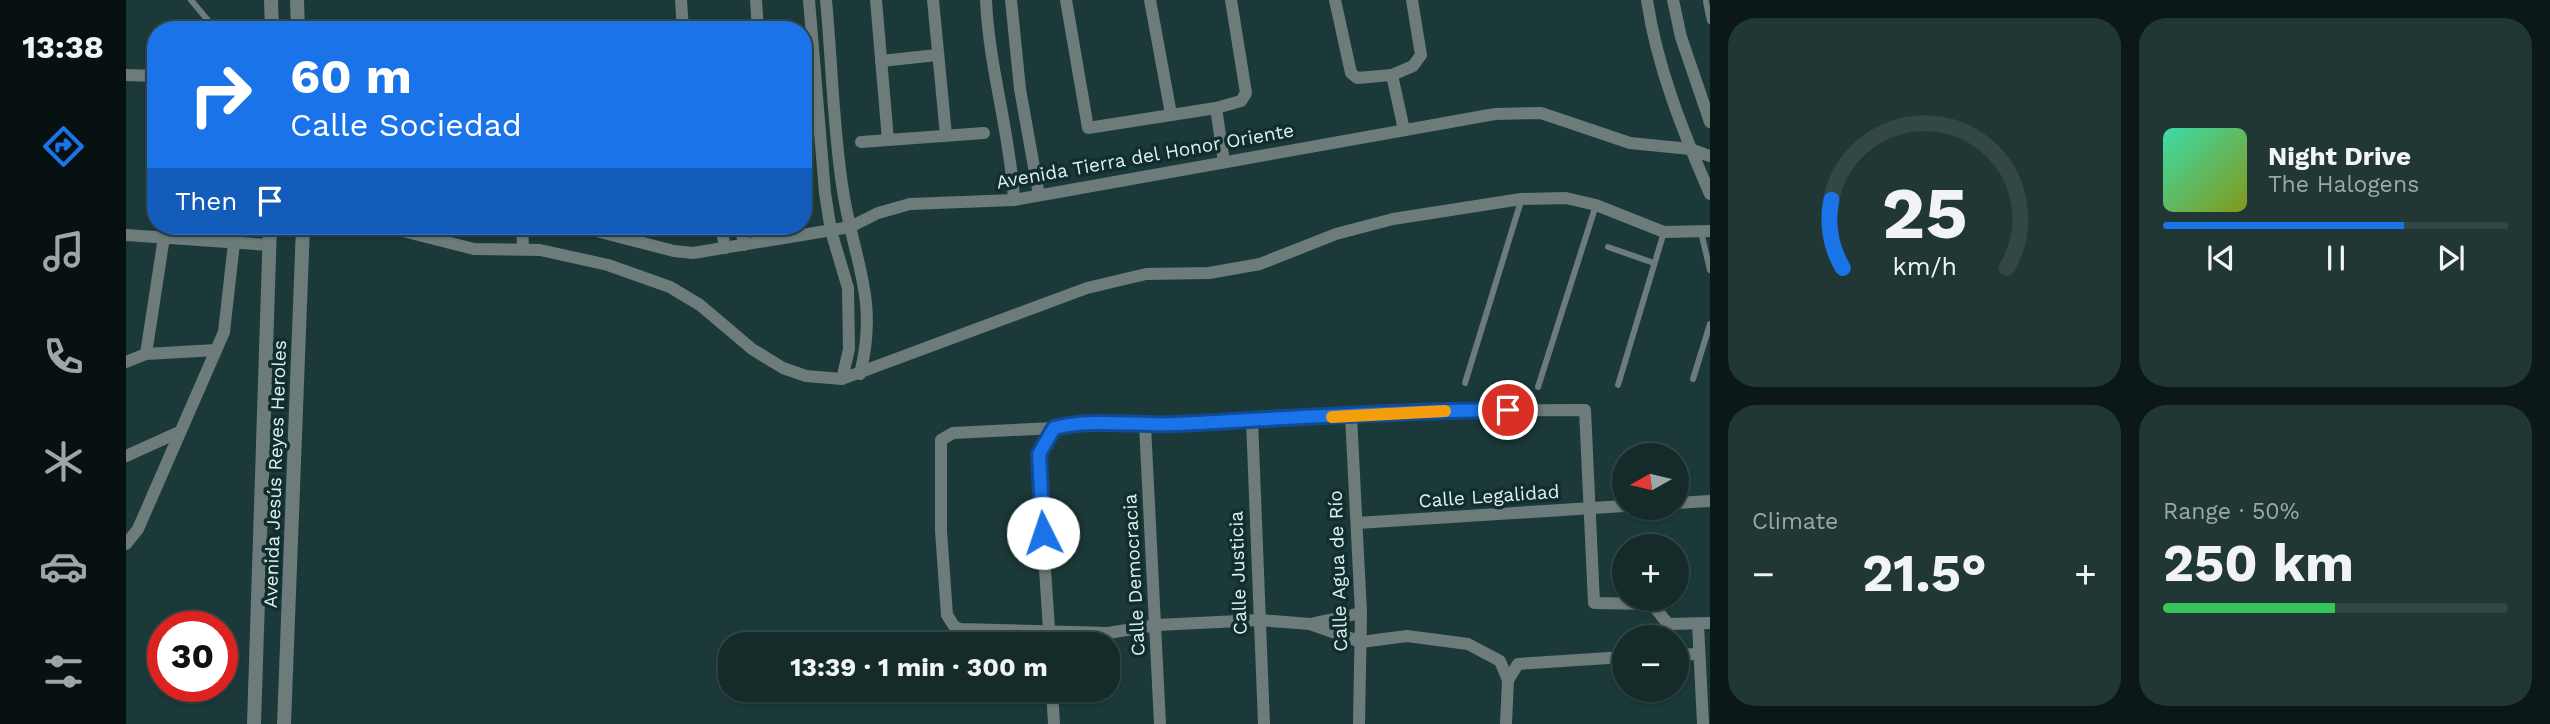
<!DOCTYPE html>
<meta charset="utf-8">
<style>
:root{--surface:#142b2a;--page:#213736;--text:#f1f3f6;--muted:#9da7a8;--line:#334747;--accent:#1a73e8}
body{margin:0;font-family:"Work Sans",sans-serif;background:var(--page);color:var(--text);height:100vh;display:flex;flex-direction:column;font-size:26px;white-space:nowrap}
*{box-sizing:border-box;margin:0}
p{font-size:23px;color:var(--muted)}
.icon{flex:none;width:38px;height:38px;fill:none;stroke:currentColor;stroke-width:2;stroke-linecap:round;stroke-linejoin:round}
.map{position:relative;flex:1;overflow:hidden}
.panel{display:flex;flex-direction:column;gap:18px;padding:18px;background:#0b1817;width:840px}
.panel>*{flex:none}
.hud{position:absolute;left:21px;top:21px;width:665px;height:214px;border-radius:28px;box-shadow:0 2px 5px #0004,0 0 0 2px var(--line);background:#1a73e8;color:#fff;overflow:hidden}
.needle{width:46px;rotate:262deg}
.controls{position:absolute;left:1486px;top:443px;display:grid;gap:14px}
.controls a{display:grid;place-items:center;width:77px;height:77px;border-radius:50%;background:var(--surface);box-shadow:0 2px 5px #0004,0 0 0 2px var(--line);font-size:35px}
.speed{position:absolute;left:21px;top:611px;display:flex;gap:14px;font-size:35px;font-weight:700;text-align:center}
.speed>*{display:grid;place-content:center;width:91px;height:91px;border-radius:50%;background:var(--surface);box-shadow:0 2px 5px #0004,0 0 0 2px var(--line);line-height:1}
.speed .limit{border:10px solid #d22;background:#fff;color:#111}
.pin{position:absolute;display:grid;place-items:center;width:60px;height:60px;color:#fff;margin:-30px;border:4px solid #fff;border-radius:50%;box-shadow:0 2px 7px #0007}
.me{position:absolute;width:77px;margin:-38px;rotate:356deg;stroke-linejoin:round;filter:drop-shadow(0 0 5px #0008)}
.turn{display:flex;align-items:center;gap:24px;height:147px;padding:0 28px;font-size:32px}
.turn .icon{width:91px;height:91px;stroke-width:2.5}
.turn b{display:block;font-size:49px;line-height:60px}
.then{display:flex;align-items:center;height:66px;padding:0 28px;background:#0003;gap:14px;font-size:26px}
.big{font-size:52px;font-weight:700;line-height:1.1}
.panel .widget{flex:1;display:flex;flex-direction:column;justify-content:center;gap:10px;min-width:0;padding:0 24px;border-radius:28px;background:var(--page)}
.panel .dial{align-items:center;gap:0}
.dial svg{height:182px;overflow:visible;fill:none;stroke:var(--line);stroke-width:7;stroke-linecap:round;text-anchor:middle}
.dial text{fill:var(--text);stroke:none}
.song{display:flex;align-items:center;gap:21px}
.cover{width:84px;height:84px;border-radius:10px;background:linear-gradient(135deg,hsl(160 70% 55%),hsl(70 70% 35%))}
.played{height:7px;border-radius:4px;background:linear-gradient(90deg,var(--accent) 70%,var(--line) 70%)}
.keys{display:flex;justify-content:space-around;direction:ltr}
.heat{display:flex;justify-content:space-between;align-items:center;font-size:38px;direction:ltr}
.charge{height:10px;border-radius:5px;background:linear-gradient(90deg,#34c759 50%,var(--line) 0)}
.panel .tiles{flex:1;display:grid;gap:18px;grid-template-columns:repeat(2,1fr)}
.trip{position:absolute;left:592px;top:632px;width:402px;height:70px;border-radius:28px;background:var(--surface);box-shadow:0 2px 5px #0004,0 0 0 2px var(--line);font-weight:700;line-height:70px;text-align:center}
main{display:flex;flex:1;min-height:0}
.dock{display:flex;flex-direction:column;width:126px;justify-content:space-around;align-items:center;background:#081111;color:var(--muted)}
.dock .icon{width:49px;height:49px}
.dock .active{color:var(--accent)}
.dock b{font-size:32px;color:var(--text)}
.map>svg:first-child{display:block}
</style>
<main>
<nav class="dock">
<b>13:38</b>
<svg class="icon active" aria-label="directions" viewBox="0 0 24 24"><path d="M12 3l9 9-9 9-9-9zM9 14v-3h6M13 9l2 2-2 2"/></svg>
<svg class="icon" aria-label="music" viewBox="0 0 24 24"><path d="M9 18V5l10-2v13"/><circle cx="6" cy="18" r="3"/><circle cx="16" cy="16" r="3"/></svg>
<svg class="icon" aria-label="phone" viewBox="0 0 24 24"><path d="M5 4h4l2 5-3 2q2 4 5 5l2-3 5 2v4C11 20 4 13 5 4z"/></svg>
<svg class="icon" aria-label="climate" viewBox="0 0 24 24"><path d="M12 3v18M4 7l16 10M4 17L20 7"/></svg>
<svg class="icon" aria-label="car" viewBox="0 0 24 24"><path d="M5 17H2v-5l4-1 3-4h7l3 4 3 1v5h-3M9 17h6M6 11h13"/><circle cx="7" cy="17" r="2"/><circle cx="17" cy="17" r="2"/></svg>
<svg class="icon" aria-label="filters" viewBox="0 0 24 24"><path d="M4 7h16M4 17h16"/><circle cx="9" cy="7" r="2"/><circle cx="15" cy="17" r="2"/></svg>
</nav>
<div class="map">
<svg width="1584" height="724" viewBox="0 0 1584 724">
<rect width="100%" height="100%" fill="#1b3938"/>
<g fill="none" stroke-linecap="round" stroke-linejoin="round">
<!-- service -->
<g stroke="#6d7b7a" stroke-width="6">
<path d="M65,0L90,30"/>
<path d="M1580,2L1584,21"/>
<path d="M1575,232L1584,270"/>
<path d="M1482,247L1528,263"/>
<path d="M1567,379L1584,324"/>
<path d="M1339,383L1395,201"/>
<path d="M1492,385L1538,232"/>
<path d="M1412,387L1470,205"/>
</g>
<!-- minor -->
<g stroke="#6d7b7a" stroke-width="12">
<path d="M555,0L557,30"/>
<path d="M630,0L632,30"/>
<path d="M683,0L699,193L705,231L722,288L723,349L716,379"/>
<path d="M700,0C706,63 707,129 717,191C728,262 753,299 734,374"/>
<path d="M750,0L762,140L858,133"/>
<path d="M807,0L820,135"/>
<path d="M860,0C863,68 884,132 888,200"/>
<path d="M885,0L894,89L913,195"/>
<path d="M940,0L962,128L1090,108"/>
<path d="M1024,0L1045,114"/>
<path d="M1209,0L1225,73L1231,78L1266,75"/>
<path d="M1521,0C1531,67 1557,132 1584,194"/>
<path d="M1547,0L1555,37L1584,122"/>
<path d="M755,61L811,55"/>
<path d="M0,75L30,76"/>
<path d="M1278,130L1266,75L1287,66L1295,55L1286,0"/>
<path d="M735,142L762,140"/>
<path d="M1098,162L1090,108L1115,101L1120,93L1105,0"/>
<path d="M257,226L348,249L414,250L482,265L544,287L574,305L626,349L657,368L680,376L716,379L961,288L1020,274L1083,273L1134,264L1210,234L1267,219L1395,199L1440,198L1470,205L1538,232L1584,231"/>
<path d="M396,226L397,249"/>
<path d="M451,226L548,251L567,253L724,227L752,213L784,204L888,200L1369,114L1415,113L1504,143L1564,149L1584,156"/>
<path d="M595,226L599,248"/>
<path d="M615,226L618,245"/>
<path d="M0,235L143,245"/>
<path d="M20,354L38,237"/>
<path d="M0,362L20,354L90,350"/>
<path d="M1225,416L1235,613L1233,724"/>
<path d="M1126,420L1138,724"/>
<path d="M1019,425L1034,724"/>
<path d="M0,456L51,433"/>
<path d="M1550,503L1584,501"/>
<path d="M1231,523L1498,506"/>
<path d="M0,544L12,529L98,332L108,243"/>
<path d="M1184,624L1235,613"/>
<path d="M1572,624L1577,724"/>
<path d="M924,644L912,464L915,448L928,428"/>
<path d="M1550,655L1572,654"/>
<path d="M1382,680L1374,661L1342,644L1281,636L1235,642L1184,624L1133,620L1031,625L982,633L834,629L828,626L821,615L815,531V440L827,433L928,428L942,424L1019,425L1279,411L1459,410L1468,603L1526,604L1542,624L1584,623"/>
<path d="M926,690L928,724"/>
<path d="M1380,724L1382,680L1392,664L1498,657"/>
</g>
<!-- tertiary -->
<g stroke="#6d7b7a" stroke-width="14">
<path d="M145,0L146,30"/>
<path d="M171,0L172,30"/>
<path d="M128,724L144,226"/>
<path d="M158,724L177,226"/>
</g>
</g>
<g fill="none" stroke-linecap="round" stroke-linejoin="round">
<!-- route casing -->
<g stroke="#114b97" stroke-width="18">
<path id="route" d="M917,533L913,454L928,428C967,418 1011,426 1051,424C1161,418 1271,411 1382,410"/>
</g>
<!-- route -->
<use href="#route" stroke="#1a73e8" stroke-width="12"/>
<!-- slow -->
<path stroke="#f59e0b" stroke-width="12" d="M1206,417L1319,411"/>
</g>
<g text-anchor="middle" dominant-baseline="central" stroke-width="7" stroke-linejoin="round" paint-order="stroke">
<!-- street labels -->
<g font-size="19" fill="#deefee" stroke="#102e2e">
<text transform="translate(1019 156) rotate(-10)">Avenida Tierra del Honor Oriente</text>
<text transform="translate(149 474) rotate(-88)">Avenida Jesús Reyes Heroles</text>
<text transform="translate(1363 496) rotate(-4)">Calle Legalidad</text>
<text transform="translate(1212 571) rotate(-92)">Calle Agua de Río</text>
<text transform="translate(1112 573) rotate(-92)">Calle Justicia</text>
<text transform="translate(1008 575) rotate(-93)">Calle Democracia</text>
</g>
</g>
</svg>
<div class="controls">
<a><svg class="needle" viewBox="-14 -14 28 28"><path d="M0-13l5 13h-10z" fill="#e53935"/><path d="M0 13l5-13h-10z" fill="#9da7a8"/></svg></a>
<a>+</a>
<a>−</a>
</div>
<div class="speed"><div class="limit">30</div></div>
<div class="pin" style="left:1382px;top:410px;background:#d93025"><svg class="icon" aria-label="arrive" viewBox="0 0 24 24"><path d="M6 21V4h12l-3 4 3 4H6"/></svg></div>
<svg class="me" style="left:917px;top:533px" viewBox="-20 -20 40 40"><circle r="19" fill="#fff"/><path d="M0-13L10 11 0 6-10 11z" fill="#1a73e8"/></svg>
<div class="trip">13:39 · 1 min · 300 m</div>
<div class="hud">
<div class="turn"><svg class="icon" aria-label="right" viewBox="0 0 24 24"><path d="M7 20v-9h11M14 6l5 5-5 5"/></svg><div><b>60 m</b>Calle Sociedad</div></div>
<div class="then">Then<svg class="icon" aria-label="arrive" viewBox="0 0 24 24"><path d="M6 21V4h12l-3 4 3 4H6"/></svg></div>
</div>
</div>
<section class="panel">
<div class="tiles">
<div class="widget dial"><svg viewBox="0 0 100 80">
<path d="M14 69A42 42 0 1 1 86 69"/>
<path d="M14 69A42 42 0 0 1 9 39" stroke="#1a73e8"/>
<text x="50" y="56" font-size="32" font-weight="700">25</text>
<text x="50" y="72" font-size="11">km/h</text>
</svg></div>
<div class="widget">
<div class="song"><i class="cover"></i><div><b>Night Drive</b><p>The Halogens</p></div></div>
<div class="played"></div>
<div class="keys"><svg class="icon" aria-label="previous" viewBox="0 0 24 24"><path d="M18 5L8 12l10 7zM5 5v14"/></svg><svg class="icon" aria-label="pause" viewBox="0 0 24 24"><path d="M8 5v14M16 5v14"/></svg><svg class="icon" aria-label="next" viewBox="0 0 24 24"><path d="M6 5l10 7-10 7zM19 5v14"/></svg></div>
</div>
<div class="widget"><p>Climate</p>
<div class="heat"><a>−</a><b class="big">21.5°</b><a>+</a></div>
</div>
<div class="widget"><p>Range · 50%</p><b class="big">250 km</b><div class="charge"></div></div>
</div>
</section>
</main>
